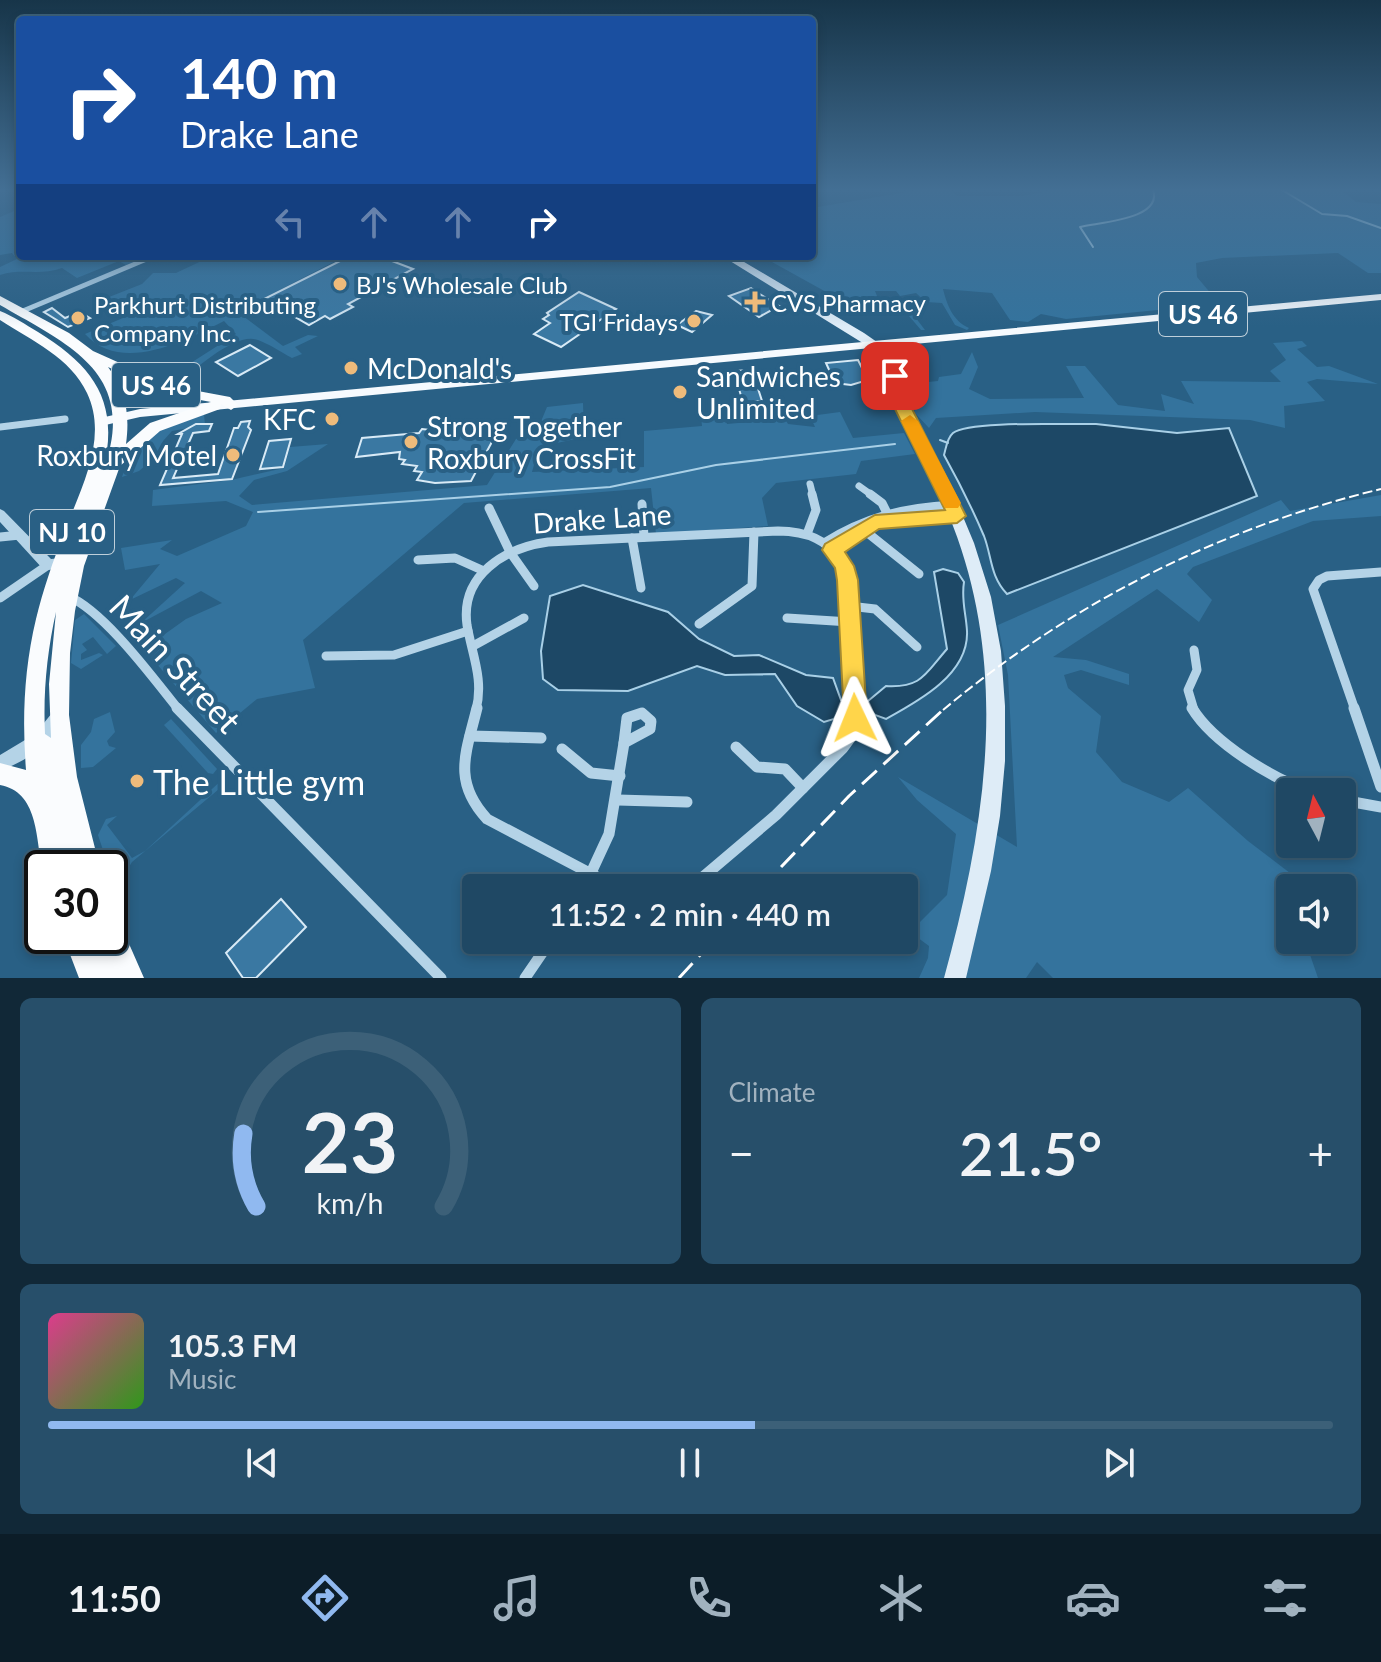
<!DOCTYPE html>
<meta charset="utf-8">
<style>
:root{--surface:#1f4864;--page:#274f6a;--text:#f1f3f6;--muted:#a1b2bf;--line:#3c6078;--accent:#90b9f0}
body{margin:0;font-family:Lato,sans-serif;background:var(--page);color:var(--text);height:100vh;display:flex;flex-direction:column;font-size:30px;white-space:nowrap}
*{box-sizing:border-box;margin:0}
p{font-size:26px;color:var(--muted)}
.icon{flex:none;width:44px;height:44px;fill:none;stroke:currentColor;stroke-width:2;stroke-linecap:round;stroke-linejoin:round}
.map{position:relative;height:978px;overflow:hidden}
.panel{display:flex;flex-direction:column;gap:20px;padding:20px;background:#112837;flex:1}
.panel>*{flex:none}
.guide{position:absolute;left:16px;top:16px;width:800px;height:244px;border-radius:8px;box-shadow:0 4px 12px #0003,0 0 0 2px var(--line);background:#1a4fa0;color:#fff;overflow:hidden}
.needle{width:52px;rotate:353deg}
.tools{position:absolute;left:1276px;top:778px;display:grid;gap:16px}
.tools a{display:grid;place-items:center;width:80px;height:80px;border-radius:8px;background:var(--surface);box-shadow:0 4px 12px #0003,0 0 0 2px var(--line);font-size:40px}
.speed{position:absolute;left:24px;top:850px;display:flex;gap:16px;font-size:40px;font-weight:700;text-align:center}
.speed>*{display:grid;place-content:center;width:104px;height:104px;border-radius:50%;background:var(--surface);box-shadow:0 4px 12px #0003,0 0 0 2px var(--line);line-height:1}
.speed .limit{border:4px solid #111;border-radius:12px;background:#fff;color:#111}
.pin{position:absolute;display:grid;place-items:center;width:68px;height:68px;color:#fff;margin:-34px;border-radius:16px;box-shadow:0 4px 12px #0006}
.me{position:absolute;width:88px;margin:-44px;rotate:358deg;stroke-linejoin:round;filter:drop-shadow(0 0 6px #0008)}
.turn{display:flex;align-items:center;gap:28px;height:168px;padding:0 32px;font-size:36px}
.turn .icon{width:104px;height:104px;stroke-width:2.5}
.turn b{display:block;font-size:56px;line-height:68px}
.lanes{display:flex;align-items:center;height:76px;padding:0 32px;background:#0003;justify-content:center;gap:40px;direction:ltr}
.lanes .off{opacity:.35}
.big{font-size:60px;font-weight:600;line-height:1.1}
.panel .widget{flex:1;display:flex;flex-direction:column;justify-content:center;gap:12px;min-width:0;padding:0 28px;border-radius:12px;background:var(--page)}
.panel .dial{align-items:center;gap:0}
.dial svg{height:208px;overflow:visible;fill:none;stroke:var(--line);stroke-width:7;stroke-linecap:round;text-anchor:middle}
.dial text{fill:var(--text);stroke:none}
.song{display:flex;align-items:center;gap:24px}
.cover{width:96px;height:96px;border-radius:12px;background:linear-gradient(135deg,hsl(330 70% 55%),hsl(110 70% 35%))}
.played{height:8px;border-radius:4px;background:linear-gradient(90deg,var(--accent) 55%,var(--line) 55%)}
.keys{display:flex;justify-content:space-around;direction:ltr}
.heat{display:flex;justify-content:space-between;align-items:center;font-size:44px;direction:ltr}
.panel .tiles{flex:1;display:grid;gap:20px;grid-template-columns:1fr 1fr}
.widget:last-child{grid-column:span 2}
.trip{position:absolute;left:462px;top:874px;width:456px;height:80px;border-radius:8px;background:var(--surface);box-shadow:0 4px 12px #0003,0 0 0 2px var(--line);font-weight:600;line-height:80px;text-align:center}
.tabs{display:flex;height:128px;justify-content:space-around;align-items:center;background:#0c1d28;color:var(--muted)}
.tabs .icon{width:56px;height:56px}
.tabs .active{color:var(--accent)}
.tabs b{font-size:36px;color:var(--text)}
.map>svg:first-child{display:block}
</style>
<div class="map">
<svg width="1381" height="978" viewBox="0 0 1381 978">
<rect width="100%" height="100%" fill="#296085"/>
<!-- green -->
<g fill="#34739d">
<path d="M919,190H951L957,196H1023L1052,190H1353L1342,191L1356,202L1381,204V273H1368L1338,253L1222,258L1196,263L1197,277L1218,302L1200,298L1193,305L1177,297L1168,309L1066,319L1041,314L1028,322L1010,320L992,293L943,289C947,305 953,321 969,328L967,330L955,325L942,303L926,302L916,293L900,296L896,291H875L881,306L906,305L925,330H921L903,309L889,310C875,324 847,307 830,300L828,293L761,256H812V208Z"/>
<path d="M20,204V256H149L126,265L119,261L77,278L62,268C41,276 21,268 0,275V267L17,259L12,253L0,255V217L19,209Z"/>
<path d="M212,256H345L264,298L257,306L266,305L273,311L243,316L283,346L308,335L318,336L295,347L302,354L292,358C281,352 269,344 258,340C236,332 197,368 180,381L172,375L236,334L224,321C186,340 122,375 85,334L130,315L99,301L142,284L153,273H176Z"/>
<path d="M1302,341L1307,346L1297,349L1317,367L1329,366L1378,384L1317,379L1307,382L1325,401L1284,406L1285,428L1250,420L1035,412L936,418L929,428L915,413L908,384L938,381L939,377L961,374L972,352L978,367L969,389L990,399L1084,398L1066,366H1085L1118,405L1165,411L1161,394L1194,404L1181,381L1281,382L1270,371L1286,360L1273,343Z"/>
<path d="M125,373L162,392L193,401L140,408V405L133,406L121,375Z"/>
<path d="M583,403L584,437L539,447L532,472L644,467V431L702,426L701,416L723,412L727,424L785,419L788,424L815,427L810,416L840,412L853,438L904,433L915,454L861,461L856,474L776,483L762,498L768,526L656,534L651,488L464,503L303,640L315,688L257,699L216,733L144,649L186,619L222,603L201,591L141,623L185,583L176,578L130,600L160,564L125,570L121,548L172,540L160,549L177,556L246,526L253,512L226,501L152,506L153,490L231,480L284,468L290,447L328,444L287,471L254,480L239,496L252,505L487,485L516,439L537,431L547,407Z"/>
<path d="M204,414L205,425L172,431L163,441L158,455L139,471L122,477C140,429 159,431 204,414Z"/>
<path d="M1381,495V516L1313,521L1193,567L1187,574L1212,600L1199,622L1157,589L1053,657L1086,660L1129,674V685L1081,670L1064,675L1068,688L1101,716L1096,752L1122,782L1169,802L1188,788L1248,841L1307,886L1290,888V940H1305L1318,978H1053L1037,962L1026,978H919L928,958L929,946L910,932L947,895L956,834L917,800L898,777L1017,847L1008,675L998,625L1281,500L1290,511Z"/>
<path d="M84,614L116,646L107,654L93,637L82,644L87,650L81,654V660L99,653L103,655L81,669L71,663L75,620Z"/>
<path d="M110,712L115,732L107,741L109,746L116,748L93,767L81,768V745L91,732L94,719Z"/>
<path d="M171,719L217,769L213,774L208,773L164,725Z"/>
<path d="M225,777V784L132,862L124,875L129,882L116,889L98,835L106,819L117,816L107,825L132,858L145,851Z"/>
</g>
<!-- water -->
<g fill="#1d4866" stroke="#a9d0e7" stroke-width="2">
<path d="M1096,424L1177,433L1229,428L1257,496L1007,594C990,576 992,557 984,536C972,508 959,482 944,455C946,448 947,438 953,433C969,420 1071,425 1096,424Z"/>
<path d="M943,569L958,573L964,582C961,600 966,613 967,631C969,674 919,701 886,719L875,715L868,707H841L834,719L824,722L797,706L775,674L725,675L697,666L628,691L558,690L543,679L541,651L550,596L583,585L668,612L699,639L734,656L759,655L806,675L833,678L841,700L868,701L886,686C922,688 925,674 947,649L934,572Z"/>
</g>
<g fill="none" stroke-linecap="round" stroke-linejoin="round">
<!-- stream -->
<g stroke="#a9d0e7" stroke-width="2">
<path d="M1282,190L1322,214L1347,216L1381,228"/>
<path d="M1093,247L1080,227C1101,222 1163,219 1153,190"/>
<path d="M940,440L948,443"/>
<path d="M258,512L610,487L716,465L895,444"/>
</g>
</g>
<!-- building -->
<g fill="#3a78a2" stroke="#d8eaf6" stroke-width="2">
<path d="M350,256H379L413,269L348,304L353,307L330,319L325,316L309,325L264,299Z"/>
<path d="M751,288L755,291L779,306L759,317L729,296Z"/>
<path d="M579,292L616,309L561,347L534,334L550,323L543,319L549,315L547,313Z"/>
<path d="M52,308L65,318L80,312L90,318L68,327L44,312Z"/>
<path d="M696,311L712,315L692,332L677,325Z"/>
<path d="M250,345L271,358L238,376L216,362Z"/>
<path d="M858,360L868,380L851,385L835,383L826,363Z"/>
<path d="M752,370L762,401L743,403L734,371Z"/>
<path d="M250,421L248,427L251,430L232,479L160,485L182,434H178L196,424H212L209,431L193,433L173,478L218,474L234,428H238L241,422Z"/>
<path d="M422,429L479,436L494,438L471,481L435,483L417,480L422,472L414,471L417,466L402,464L405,460L399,459L400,452L356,457L362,438L419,433Z"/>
<path d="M291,439L283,467L260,469L269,441Z"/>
<path d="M281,899L306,927L256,978H243L226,953Z"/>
</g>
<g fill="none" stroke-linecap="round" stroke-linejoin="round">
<!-- minor-far2 -->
<g stroke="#b4d3e7" stroke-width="7">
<path d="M0,427L65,419"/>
<path d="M810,484L813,496"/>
<path d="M859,486L873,496"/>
</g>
<!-- minor-far1 -->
<g stroke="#b4d3e7" stroke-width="9">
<path d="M870,494L882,503L888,515"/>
<path d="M642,504L644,537"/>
<path d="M489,508L510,552L534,586"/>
<path d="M859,526L919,574"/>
<path d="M807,534L816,510L812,494"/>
<path d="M0,537L20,535"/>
<path d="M632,538L641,588"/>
<path d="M824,543C866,517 903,508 952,505"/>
<path d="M832,550L875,522L957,516"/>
<path d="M418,560L455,558L484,571"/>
<path d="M68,596C105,612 153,678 179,710"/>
<path d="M0,598L48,565"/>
<path d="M849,606L875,609L917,647"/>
<path d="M787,618L850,622"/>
<path d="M699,624L752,586L754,532"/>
<path d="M473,646L524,618"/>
<path d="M326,656L394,655L468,631"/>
<path d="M476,710C484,679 472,655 467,625C460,575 505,548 548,542L778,531C842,532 847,570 852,623C854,652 856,681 855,710"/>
<path d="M1194,710L1188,690L1197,670L1194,650"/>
<path d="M1355,710L1313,589L1319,580L1327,576L1381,572"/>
</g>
<!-- minor -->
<g stroke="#b4d3e7" stroke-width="11">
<path d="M177,708L441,978"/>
<path d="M477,708C466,753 452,781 487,819L618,888"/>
<path d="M1192,708C1213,743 1273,779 1311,792"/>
<path d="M1354,708L1381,787"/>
<path d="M642,713L651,721L650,729L624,743L627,718Z"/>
<path d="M470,736L541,738"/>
<path d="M736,747L757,767L785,769L803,788"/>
<path d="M562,749L591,773L620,776"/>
<path d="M618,800L687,802"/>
<path d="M1342,800L1381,807"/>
<path d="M584,888L609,834L624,743"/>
<path d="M690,888L776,815L843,748L851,737L855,708"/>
<path d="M525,978L551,940"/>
</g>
<!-- tertiary -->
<g fill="#b4d3e7" fill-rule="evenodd">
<path d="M148,256H160L22,314H16L14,312Z"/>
<path d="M0,509L4,511L51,559L61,558L66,559L68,563L66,567L48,570L43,569L0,522Z"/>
<path d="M57,711L62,713L65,718C52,745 27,760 0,771V755L35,734L52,713Z"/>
</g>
<!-- secondary -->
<path fill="#deecf7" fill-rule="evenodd" d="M722,256H734L864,333L887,349L902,379L905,400L951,488L974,543L991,597L1001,651L1005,706V761L1000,816L991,871L966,978H944C985,829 1010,674 953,526C930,465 895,411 865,353L866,345Z"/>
<!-- primary -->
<path fill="#f6fafe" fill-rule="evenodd" d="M1381,294V300L140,417L101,426L95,422L96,419L140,409Z"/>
<!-- trunk -->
<g fill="#fafcfe" fill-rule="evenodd">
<path d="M0,296L69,333L93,351L171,386L230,397L238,405L231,410L221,404L220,409L160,431L120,466L84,566L75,611L70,653L69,715L77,777L100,868H42C36,837 38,792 0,785V763L26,770C22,720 24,669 36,619C43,590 53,561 64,533C80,490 109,439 87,393C71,358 31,340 0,320V311C13,316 26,325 38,332C95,367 120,403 103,471C139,374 71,346 0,305ZM108,367L163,393L211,402L150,423L126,444C130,415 126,390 108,367ZM56,612L49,684L51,738L45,734C43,693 47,652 56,612Z"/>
<path d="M110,918L119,921L144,978H79L63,936H110Z"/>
</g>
<!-- rail-far1 -->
<path stroke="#fff" stroke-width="2" stroke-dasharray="10 4" stroke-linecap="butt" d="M943,710C1070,604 1219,528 1381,489"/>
<!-- rail -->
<g stroke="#fff" stroke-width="3" stroke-dasharray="20 9" stroke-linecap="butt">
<path d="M761,888L849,796L945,708"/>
<path d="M679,978L714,940"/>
</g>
</g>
<!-- sky -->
<linearGradient id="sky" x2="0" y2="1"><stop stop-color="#173549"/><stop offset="0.58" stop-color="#436f94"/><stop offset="1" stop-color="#436f94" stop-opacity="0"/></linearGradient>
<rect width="1381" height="327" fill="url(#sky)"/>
<!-- route -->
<path fill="#ffd54a" stroke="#a68a30" stroke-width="2" d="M895,371L903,376L908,401L966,516L957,523L879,529L845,552L854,566L858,580L867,718L864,726L855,729L847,726L844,718L837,580L835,568L822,550L825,544L875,515L945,510L891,401L887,376Z"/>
<!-- slow -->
<path fill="#f59e0b" d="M910,415L918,421L961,503L958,508H945L942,503L901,421Z"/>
<!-- markers -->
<g fill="#eebb7b" stroke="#296085" stroke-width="3">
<circle cx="340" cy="284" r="8"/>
<path d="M751 290h8v8h8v8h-8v8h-8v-8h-8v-8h8z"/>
<circle cx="78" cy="318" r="8"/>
<circle cx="694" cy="321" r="8"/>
<circle cx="351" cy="368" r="8"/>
<circle cx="680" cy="392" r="8"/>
<circle cx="332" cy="419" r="8"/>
<circle cx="411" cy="442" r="8"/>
<circle cx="233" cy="455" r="8"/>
<circle cx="137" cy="781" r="8"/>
</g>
<g text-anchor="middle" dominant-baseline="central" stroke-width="8" stroke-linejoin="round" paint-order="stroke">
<!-- far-poi labels -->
<g font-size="24" fill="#fff" stroke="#296085" text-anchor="start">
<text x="356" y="284">BJ's Wholesale Club</text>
<text x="771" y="302">CVS Pharmacy</text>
<text x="94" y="304">Parkhurt Distributing<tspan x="94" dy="28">Company Inc.</tspan></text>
<text x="678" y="321" text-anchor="end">TGI Fridays</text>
</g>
<!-- shield labels -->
<g fill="#296085" stroke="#bfcfda" stroke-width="2">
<rect x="1159" y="292" width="88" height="44" rx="6"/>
<rect x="112" y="363" width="88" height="44" rx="6"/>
<rect x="30" y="510" width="84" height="44" rx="6"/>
</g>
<g font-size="26" font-weight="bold" fill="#fff">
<text x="1203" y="314">US 46</text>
<text x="156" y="385">US 46</text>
<text x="72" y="532">NJ 10</text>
</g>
<!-- poi labels -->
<g font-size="28" fill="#fff" stroke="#296085" text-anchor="start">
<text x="367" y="368">McDonald's</text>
<text x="696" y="376">Sandwiches<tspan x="696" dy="32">Unlimited</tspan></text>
<text x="316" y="419" text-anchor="end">KFC</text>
<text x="427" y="426">Strong Together<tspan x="427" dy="32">Roxbury CrossFit</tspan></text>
<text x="217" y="455" text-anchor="end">Roxbury Motel</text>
</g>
<!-- street labels -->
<g font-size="28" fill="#fff" stroke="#296085">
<text transform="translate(602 518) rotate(-4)">Drake Lane</text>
</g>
<!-- near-street labels -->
<g font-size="34" fill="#fff" stroke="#296085">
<text transform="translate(176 663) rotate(47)">Main Street</text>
</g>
<!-- near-poi labels -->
<g font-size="34" fill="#fff" stroke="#296085" text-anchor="start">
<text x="153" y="781">The Little gym</text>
</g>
</g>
</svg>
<div class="tools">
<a><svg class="needle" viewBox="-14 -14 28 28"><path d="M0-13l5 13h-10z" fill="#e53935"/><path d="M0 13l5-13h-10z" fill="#a1b2bf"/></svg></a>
<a><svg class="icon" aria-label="sound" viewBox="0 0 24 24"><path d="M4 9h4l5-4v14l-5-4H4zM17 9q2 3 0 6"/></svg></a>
</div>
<div class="speed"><div class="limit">30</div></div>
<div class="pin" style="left:895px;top:376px;background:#d93025"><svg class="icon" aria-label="arrive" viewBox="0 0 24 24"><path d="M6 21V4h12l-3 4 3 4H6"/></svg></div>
<svg class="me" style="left:855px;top:718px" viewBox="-20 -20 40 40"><path d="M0-17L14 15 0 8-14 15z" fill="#ffd54a" stroke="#fff" stroke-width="4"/></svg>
<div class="trip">11:52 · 2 min · 440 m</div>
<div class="guide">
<div class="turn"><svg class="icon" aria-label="right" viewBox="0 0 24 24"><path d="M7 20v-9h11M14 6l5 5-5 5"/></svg><div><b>140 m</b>Drake Lane</div></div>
<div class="lanes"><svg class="icon off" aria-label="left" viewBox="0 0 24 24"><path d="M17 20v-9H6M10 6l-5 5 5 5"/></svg><svg class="icon off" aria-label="ahead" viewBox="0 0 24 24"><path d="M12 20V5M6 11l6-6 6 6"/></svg><svg class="icon off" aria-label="ahead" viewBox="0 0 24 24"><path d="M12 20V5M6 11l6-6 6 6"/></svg><svg class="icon" aria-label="right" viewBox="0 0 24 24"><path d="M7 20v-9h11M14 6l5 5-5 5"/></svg></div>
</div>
</div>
<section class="panel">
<div class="tiles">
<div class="widget dial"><svg viewBox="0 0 100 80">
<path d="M14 69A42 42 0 1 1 86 69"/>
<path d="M14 69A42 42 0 0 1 9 41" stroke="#90b9f0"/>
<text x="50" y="56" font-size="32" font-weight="700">23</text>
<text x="50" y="72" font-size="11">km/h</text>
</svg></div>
<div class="widget"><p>Climate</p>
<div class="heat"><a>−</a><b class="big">21.5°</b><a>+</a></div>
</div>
<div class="widget">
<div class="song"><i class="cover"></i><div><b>105.3 FM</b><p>Music</p></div></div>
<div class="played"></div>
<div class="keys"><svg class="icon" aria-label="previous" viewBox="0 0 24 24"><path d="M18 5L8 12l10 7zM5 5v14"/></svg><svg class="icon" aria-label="pause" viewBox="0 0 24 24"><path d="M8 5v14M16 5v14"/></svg><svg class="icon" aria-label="next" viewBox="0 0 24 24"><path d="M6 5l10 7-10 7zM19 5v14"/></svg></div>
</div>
</div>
</section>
<nav class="tabs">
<b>11:50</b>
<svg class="icon active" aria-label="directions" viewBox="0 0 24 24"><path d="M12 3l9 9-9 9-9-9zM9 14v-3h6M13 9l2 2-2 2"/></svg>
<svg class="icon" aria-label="music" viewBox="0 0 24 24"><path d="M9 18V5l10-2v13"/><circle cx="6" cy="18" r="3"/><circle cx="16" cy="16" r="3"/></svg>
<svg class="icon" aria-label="phone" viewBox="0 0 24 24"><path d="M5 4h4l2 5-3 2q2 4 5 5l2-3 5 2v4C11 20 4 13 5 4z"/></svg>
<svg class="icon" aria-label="climate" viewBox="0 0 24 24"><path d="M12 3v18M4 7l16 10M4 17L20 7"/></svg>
<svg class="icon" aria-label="car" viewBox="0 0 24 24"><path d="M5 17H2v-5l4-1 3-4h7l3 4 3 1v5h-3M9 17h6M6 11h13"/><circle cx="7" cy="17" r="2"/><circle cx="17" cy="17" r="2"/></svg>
<svg class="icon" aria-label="filters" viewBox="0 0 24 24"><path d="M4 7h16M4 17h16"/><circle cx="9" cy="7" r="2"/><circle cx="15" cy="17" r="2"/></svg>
</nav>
